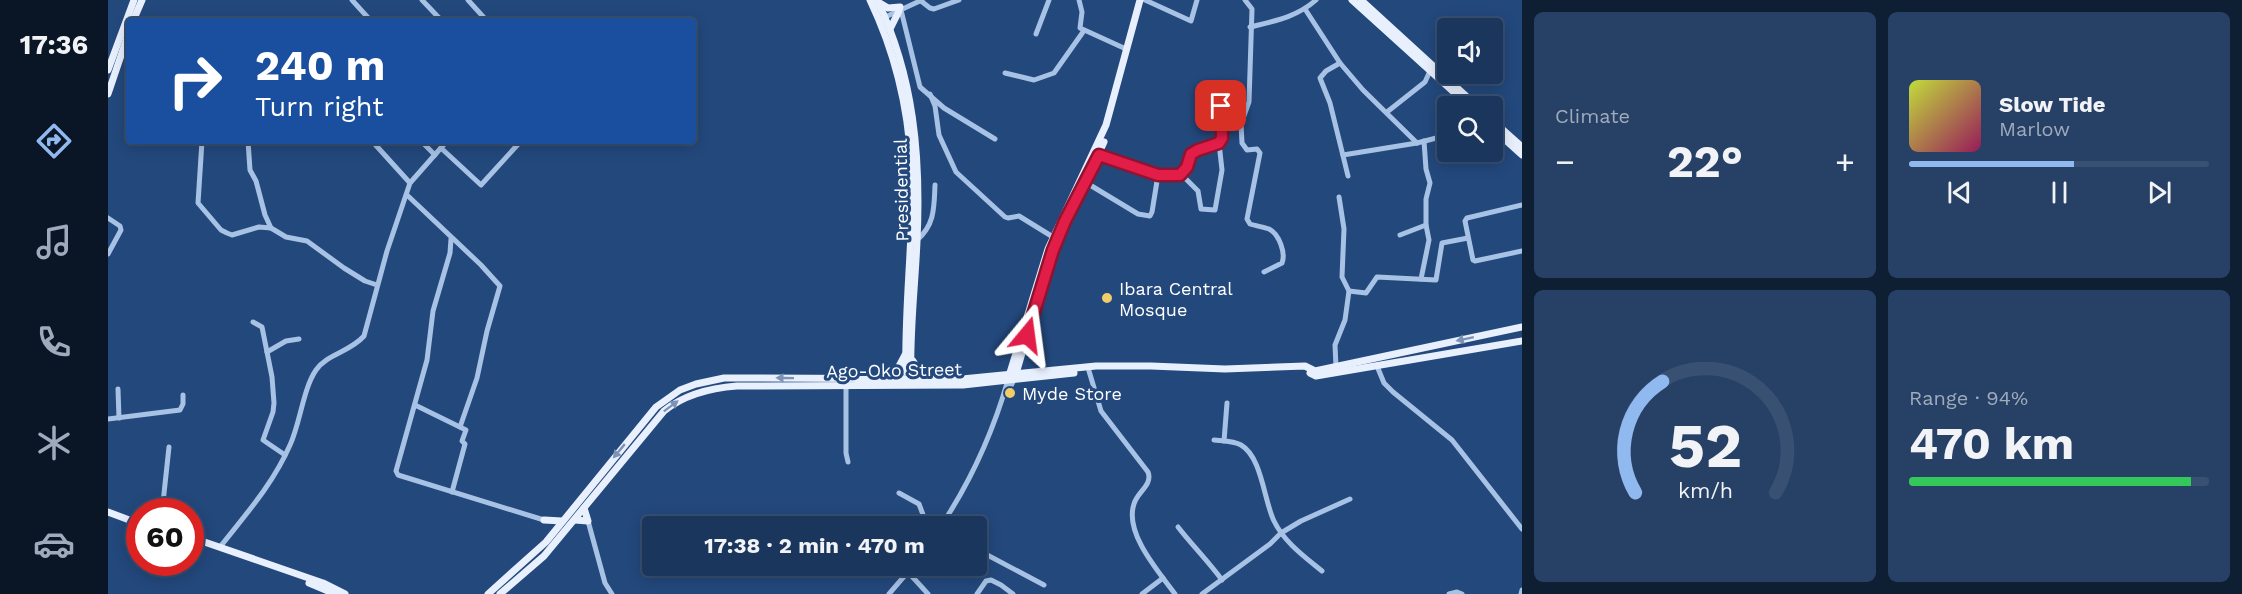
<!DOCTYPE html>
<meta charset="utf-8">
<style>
:root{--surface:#1a365d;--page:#274166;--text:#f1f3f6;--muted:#9fabbc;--line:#385072;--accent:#90b9f0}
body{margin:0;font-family:"Work Sans",sans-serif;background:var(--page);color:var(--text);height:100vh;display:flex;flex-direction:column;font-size:22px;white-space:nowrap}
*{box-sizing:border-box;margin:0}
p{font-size:20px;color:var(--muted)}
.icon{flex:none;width:33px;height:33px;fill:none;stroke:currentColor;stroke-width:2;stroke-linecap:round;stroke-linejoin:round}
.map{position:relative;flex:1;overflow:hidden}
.drawer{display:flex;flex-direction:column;gap:12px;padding:12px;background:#0e1e33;width:720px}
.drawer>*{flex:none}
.guide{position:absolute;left:18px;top:18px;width:570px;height:126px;border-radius:6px;box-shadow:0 3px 15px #0003,0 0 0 2px var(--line);background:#1a4fa0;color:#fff;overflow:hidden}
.buttons{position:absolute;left:1329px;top:18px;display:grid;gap:12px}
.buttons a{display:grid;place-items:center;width:66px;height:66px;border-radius:6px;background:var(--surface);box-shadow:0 3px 15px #0003,0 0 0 2px var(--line);font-size:30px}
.speed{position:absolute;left:18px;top:498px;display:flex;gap:12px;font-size:30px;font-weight:700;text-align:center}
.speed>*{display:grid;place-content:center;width:78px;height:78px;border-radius:50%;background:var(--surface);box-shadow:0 3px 15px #0003,0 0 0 2px var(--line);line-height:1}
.speed .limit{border:9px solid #d22;background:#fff;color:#111}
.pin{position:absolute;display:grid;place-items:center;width:51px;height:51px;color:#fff;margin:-26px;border-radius:12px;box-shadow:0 3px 9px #0006}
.me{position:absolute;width:66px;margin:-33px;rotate:16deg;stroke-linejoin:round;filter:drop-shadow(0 0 4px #0008)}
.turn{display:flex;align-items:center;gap:21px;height:126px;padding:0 30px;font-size:27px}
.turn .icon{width:78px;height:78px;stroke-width:2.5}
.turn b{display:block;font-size:42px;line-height:51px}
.big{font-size:45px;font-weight:700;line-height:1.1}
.drawer .tile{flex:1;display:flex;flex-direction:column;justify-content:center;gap:9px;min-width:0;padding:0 21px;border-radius:9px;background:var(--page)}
.drawer .dial{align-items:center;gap:0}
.dial svg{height:156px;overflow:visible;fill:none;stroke:var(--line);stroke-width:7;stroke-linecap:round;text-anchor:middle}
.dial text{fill:var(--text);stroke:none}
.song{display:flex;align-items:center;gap:18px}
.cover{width:72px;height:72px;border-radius:9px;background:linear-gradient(135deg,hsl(70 70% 55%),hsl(330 70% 35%))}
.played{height:6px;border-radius:3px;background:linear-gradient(90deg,var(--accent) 55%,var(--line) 55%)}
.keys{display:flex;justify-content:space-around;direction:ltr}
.heat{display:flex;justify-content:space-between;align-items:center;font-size:33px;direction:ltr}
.charge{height:9px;border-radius:4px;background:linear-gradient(90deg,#34c759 94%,var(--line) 0)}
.drawer .tiles{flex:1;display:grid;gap:12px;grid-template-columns:repeat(2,1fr)}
.trip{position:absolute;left:534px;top:516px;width:345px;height:60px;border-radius:6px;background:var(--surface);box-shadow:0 3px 15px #0003,0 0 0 2px var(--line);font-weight:700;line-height:60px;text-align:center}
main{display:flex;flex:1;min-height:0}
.tab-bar{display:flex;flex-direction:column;width:108px;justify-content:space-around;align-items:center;background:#0a1625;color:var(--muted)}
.tab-bar .icon{width:42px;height:42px}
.tab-bar .current{color:var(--accent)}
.tab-bar b{font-size:27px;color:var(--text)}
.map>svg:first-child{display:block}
</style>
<main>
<nav class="tab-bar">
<b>17:36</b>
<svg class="icon current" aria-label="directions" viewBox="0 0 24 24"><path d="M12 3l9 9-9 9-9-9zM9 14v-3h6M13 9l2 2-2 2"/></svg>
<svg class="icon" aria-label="music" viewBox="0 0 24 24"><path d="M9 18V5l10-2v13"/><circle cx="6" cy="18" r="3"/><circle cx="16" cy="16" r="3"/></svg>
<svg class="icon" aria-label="phone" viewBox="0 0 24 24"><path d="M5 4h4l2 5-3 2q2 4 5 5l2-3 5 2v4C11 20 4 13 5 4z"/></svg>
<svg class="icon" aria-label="climate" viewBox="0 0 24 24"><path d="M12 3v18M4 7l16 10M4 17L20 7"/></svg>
<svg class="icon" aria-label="car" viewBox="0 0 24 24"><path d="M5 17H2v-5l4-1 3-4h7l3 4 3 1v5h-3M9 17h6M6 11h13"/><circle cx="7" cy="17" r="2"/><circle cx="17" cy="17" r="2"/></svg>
</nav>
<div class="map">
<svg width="1414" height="594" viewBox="0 0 1414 594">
<rect width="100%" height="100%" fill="#23487c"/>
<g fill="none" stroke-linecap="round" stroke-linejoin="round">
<!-- minor -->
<g stroke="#a7c2e5" stroke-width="5">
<path d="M244,0L263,21"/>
<path d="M314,0L334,21"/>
<path d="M360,0L379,21"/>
<path d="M971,0L974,12L972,28L1018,49"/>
<path d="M1037,0L1083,21L1089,0"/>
<path d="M1137,0L1144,9L1141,102L1133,124L1134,143L1139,150L1149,149L1152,153L1139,219L1142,224C1148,226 1156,227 1161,229C1171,234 1178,253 1174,263L1156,272"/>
<path d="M813,1L822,8L826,9L851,0"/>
<path d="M1197,9L1232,63L1255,90L1309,143"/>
<path d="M793,10L812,87L836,108L887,139"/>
<path d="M773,19L814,0"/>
<path d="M1142,27C1167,21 1189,17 1208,0"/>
<path d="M928,34L941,0"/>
<path d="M1232,63L1218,71L1212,78L1222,103L1240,176"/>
<path d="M897,73L926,80L946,73L975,32"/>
<path d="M822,94L827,106L831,135L848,172L897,217L900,218L911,216L945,237"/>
<path d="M1279,112L1317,82L1322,71"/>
<path d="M1114,128L1133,124"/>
<path d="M94,141L90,203L113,230L119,233L124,235L151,227L163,228"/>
<path d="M140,141L142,170L148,181L157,215L163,228L178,237L199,241L236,268L257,281L269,285"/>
<path d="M264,141L302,183"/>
<path d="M313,141L327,155"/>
<path d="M333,148L373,185L413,141"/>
<path d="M991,155L1050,175H1072L1079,167L1083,154L1090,150L1111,143L1114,137L1113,106"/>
<path d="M1235,155L1309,143L1340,135"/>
<path d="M1073,174L1090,191L1093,209L1107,210L1114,170L1111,143"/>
<path d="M977,182L1030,214L1042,216L1044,212L1050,175"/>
<path d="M299,195L373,265L392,286L379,331L369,378L352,427"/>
<path d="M1414,205L1359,218L1357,221L1365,260L1367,261L1414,251"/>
<path d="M0,218L12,226L13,230L0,254"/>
<path d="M1292,235L1318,225V199L1322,183L1318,169L1316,141"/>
<path d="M343,239L342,253L325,311L319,360L288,471L290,475L436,520"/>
<path d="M809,240C827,225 826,207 827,185"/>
<path d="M1313,279L1321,240L1318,225"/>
<path d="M1241,291L1258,293L1269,277L1328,280L1334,243L1360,238"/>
<path d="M145,322L154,327L164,377L166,403L165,412L155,440L177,455"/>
<path d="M159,352L178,341L191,339"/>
<path d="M1269,366L1276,383L1285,392L1344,440L1414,529"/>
<path d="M1228,367L1227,345L1237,320L1241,291L1234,277L1236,229L1231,197"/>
<path d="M981,371L993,411L1040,472C1045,485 1029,492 1026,504C1016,533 1051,572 1067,594"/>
<path d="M738,387V453L740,462"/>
<path d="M10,389L11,418"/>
<path d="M898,395L906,380"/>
<path d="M307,405L358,430L354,441L357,444L344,492"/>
<path d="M0,419L72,410L75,404V395"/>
<path d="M1106,440C1115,441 1126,441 1133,445C1154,457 1156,501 1166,521C1176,542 1197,557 1214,571"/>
<path d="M1116,441L1119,403"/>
<path d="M791,493L811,504L817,520L824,526"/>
<path d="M54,512L61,447"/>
<path d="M480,521L497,583L504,594"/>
<path d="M833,526C863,481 885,432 900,380"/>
<path d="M1070,527C1084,545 1100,561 1114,580"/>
<path d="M112,547C138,514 165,484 182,445C192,424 195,389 208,370C219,354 242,352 256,336L279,251L302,183L339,141"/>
<path d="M868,549L936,585"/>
<path d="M800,572L820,594"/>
<path d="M781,594L805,566"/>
<path d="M869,594L878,581L883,580L893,585L905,594"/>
<path d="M1034,594L1055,578"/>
<path d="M1094,594L1162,544L1173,533L1193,521L1242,499"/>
<path d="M1341,594L1349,592L1354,594"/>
<path d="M1413,594L1414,590"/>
</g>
<!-- major -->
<g stroke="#e8effd" stroke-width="7">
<path d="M762,0C786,50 800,107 803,163C807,232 796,302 798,372"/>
<path d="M769,0C806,76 813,157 809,241C807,288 801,336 803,383"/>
<path d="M1244,0L1361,106"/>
<path d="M1253,0L1369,106"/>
<path d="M770,2L780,8L792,7"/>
<path d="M25,21L34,0"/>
<path d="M782,29L791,11"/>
<path d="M0,70L26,0"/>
<path d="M0,94L21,32"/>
<path d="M1384,120L1414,147"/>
<path d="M1384,128L1414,155"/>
<path d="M982,172L996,142"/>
<path d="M934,282L947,245"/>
<path d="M805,361L811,372L822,377"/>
<path d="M1202,373L1208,376L1414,341"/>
<path d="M901,376L940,249L998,125L1032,0"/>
<path d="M907,377L929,302"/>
<path d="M779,379L789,370L797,355"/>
<path d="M0,512L32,524"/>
<path d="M436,520L454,521"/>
<path d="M467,520L480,521L476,508"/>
<path d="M82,537L215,583L237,594"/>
<path d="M201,583L227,594"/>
<path d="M380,594L438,542L548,407L572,390L588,384L616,378H634L854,379L988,366H1043L1117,369L1197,366L1207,371L1414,327"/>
<path d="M392,594L436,556L556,411C577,394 602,388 629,386L855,385L966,373"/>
</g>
</g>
<!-- one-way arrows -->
<defs><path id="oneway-solid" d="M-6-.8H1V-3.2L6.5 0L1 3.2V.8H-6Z" transform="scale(1.5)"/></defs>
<g fill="#7c93b6">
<use href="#oneway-solid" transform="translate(1357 339) rotate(168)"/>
<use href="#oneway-solid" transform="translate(677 378) rotate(-179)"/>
<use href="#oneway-solid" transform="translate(563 406) rotate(-37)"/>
<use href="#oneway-solid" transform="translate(511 451) rotate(130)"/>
</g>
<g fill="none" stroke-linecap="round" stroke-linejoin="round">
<!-- route casing -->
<g stroke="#92132f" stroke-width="15">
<path id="route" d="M919,335L945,250L957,221L991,155L1050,175H1072L1079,167L1083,154L1090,150L1111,143L1114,138L1113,106"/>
</g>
<!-- route -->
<use href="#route" stroke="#e11d48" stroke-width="10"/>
</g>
<!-- markers -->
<g fill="#f0cc6a" stroke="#23487c" stroke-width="2">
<circle cx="999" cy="298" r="6"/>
<circle cx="902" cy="393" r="6"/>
</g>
<g text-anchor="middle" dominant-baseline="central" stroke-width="6" stroke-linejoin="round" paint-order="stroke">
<!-- street labels -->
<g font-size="18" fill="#fff" stroke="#23487c">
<text transform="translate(793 190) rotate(-91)">Presidential</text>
<text transform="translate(786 370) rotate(-1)">Ago-Oko Street</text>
</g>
<!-- poi labels -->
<g font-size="18" fill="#fff" stroke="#23487c" text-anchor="start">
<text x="1011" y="288">Ibara Central<tspan x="1011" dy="21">Mosque</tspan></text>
<text x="914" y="393">Myde Store</text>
</g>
</g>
</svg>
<div class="buttons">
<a><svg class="icon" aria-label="sound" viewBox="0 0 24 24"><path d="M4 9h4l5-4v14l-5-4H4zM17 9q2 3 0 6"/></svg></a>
<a><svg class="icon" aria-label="search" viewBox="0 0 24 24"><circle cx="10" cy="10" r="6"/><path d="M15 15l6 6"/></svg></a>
</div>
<div class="speed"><div class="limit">60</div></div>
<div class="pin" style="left:1113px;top:106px;background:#d93025"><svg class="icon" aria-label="arrive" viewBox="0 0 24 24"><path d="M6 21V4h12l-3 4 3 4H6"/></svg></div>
<svg class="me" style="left:919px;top:335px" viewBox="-20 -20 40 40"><path d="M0-17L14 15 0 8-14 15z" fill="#e11d48" stroke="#fff" stroke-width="4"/></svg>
<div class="trip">17:38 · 2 min · 470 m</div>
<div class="guide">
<div class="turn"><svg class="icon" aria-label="right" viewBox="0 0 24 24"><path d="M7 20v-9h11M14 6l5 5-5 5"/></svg><div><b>240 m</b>Turn right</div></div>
</div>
</div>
<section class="drawer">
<div class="tiles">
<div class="tile"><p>Climate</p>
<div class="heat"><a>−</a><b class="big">22°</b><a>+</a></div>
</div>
<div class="tile">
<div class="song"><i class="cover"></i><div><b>Slow Tide</b><p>Marlow</p></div></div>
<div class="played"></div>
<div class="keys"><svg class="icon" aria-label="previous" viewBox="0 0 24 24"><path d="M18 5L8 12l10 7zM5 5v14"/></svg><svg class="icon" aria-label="pause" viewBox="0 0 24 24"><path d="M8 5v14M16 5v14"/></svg><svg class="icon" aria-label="next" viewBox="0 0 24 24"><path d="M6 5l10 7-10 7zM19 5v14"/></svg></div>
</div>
<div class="tile dial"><svg viewBox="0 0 100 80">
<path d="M14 69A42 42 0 1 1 86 69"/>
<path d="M14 69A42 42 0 0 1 28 12" stroke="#90b9f0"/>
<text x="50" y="56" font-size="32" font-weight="700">52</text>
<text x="50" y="72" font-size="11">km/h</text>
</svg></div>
<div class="tile"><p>Range · 94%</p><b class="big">470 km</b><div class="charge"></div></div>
</div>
</section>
</main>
